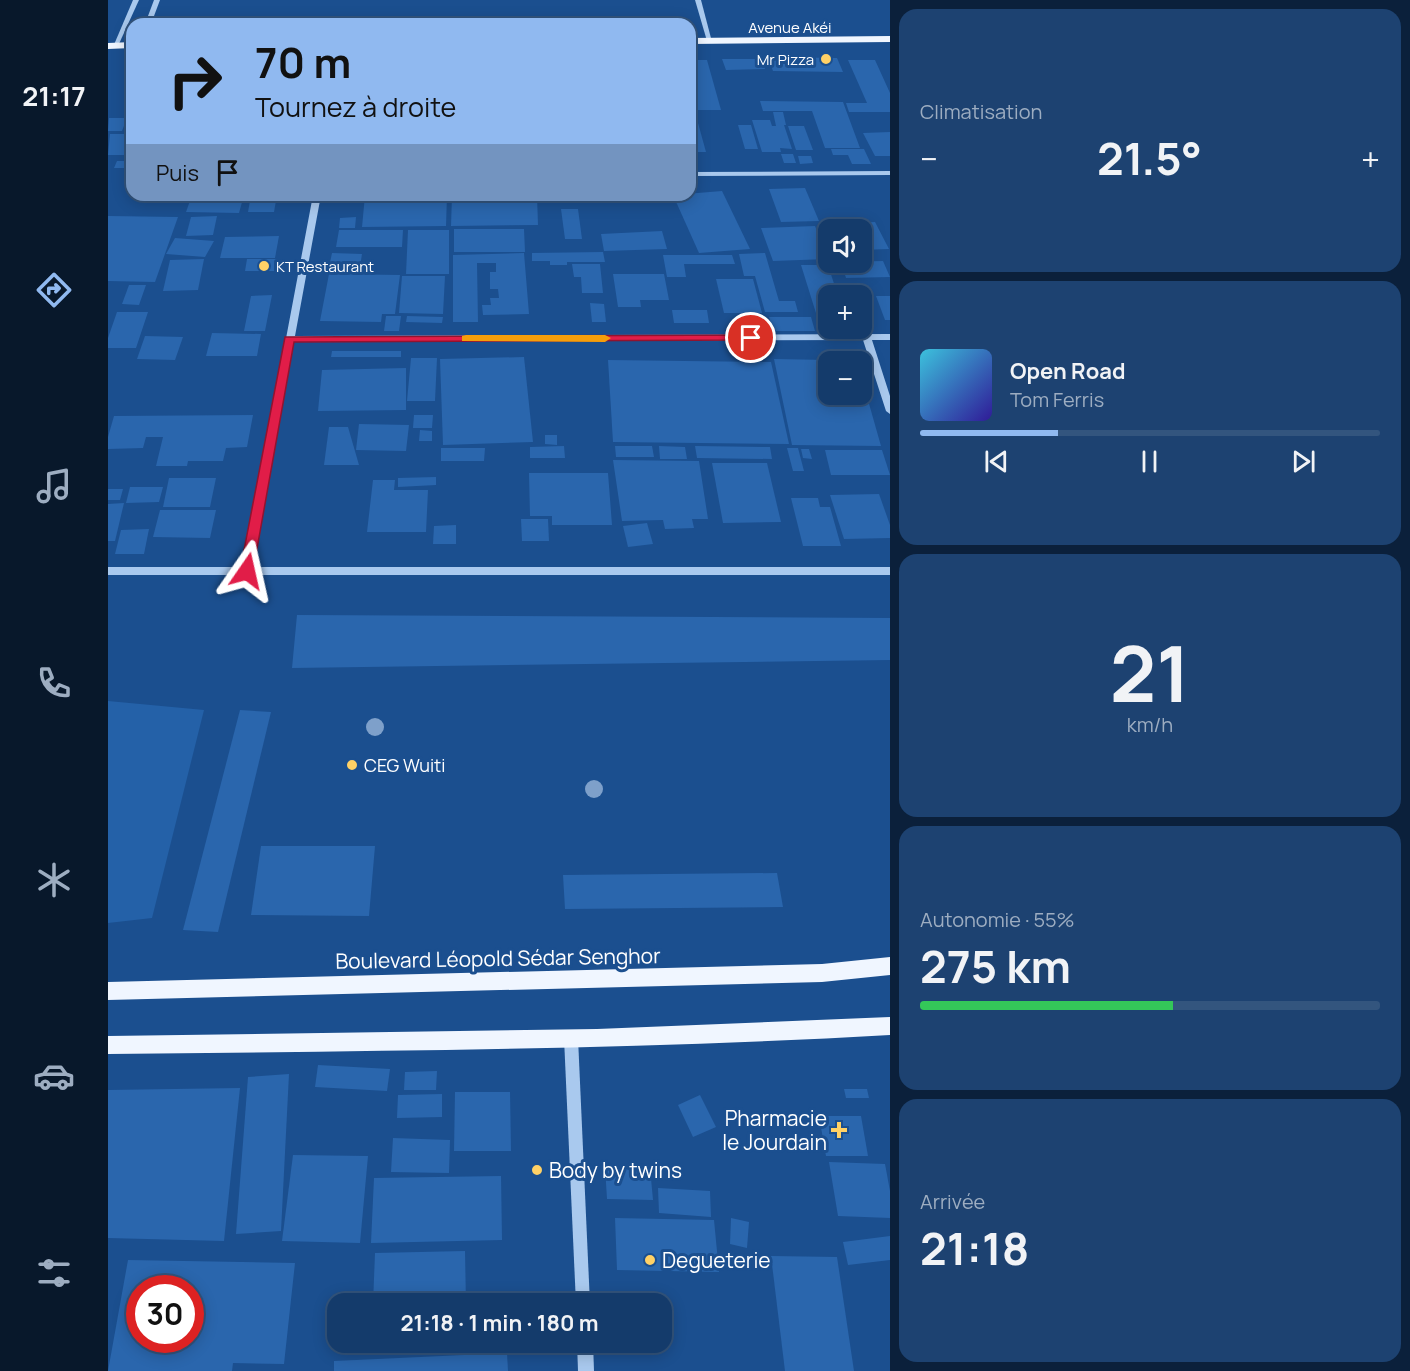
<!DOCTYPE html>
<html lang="fr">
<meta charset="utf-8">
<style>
:root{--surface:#143b6b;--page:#1d4271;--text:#f1f3f6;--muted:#9dadc1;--line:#33557e;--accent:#90b9f0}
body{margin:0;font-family:Manrope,sans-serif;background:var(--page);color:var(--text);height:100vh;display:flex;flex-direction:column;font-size:22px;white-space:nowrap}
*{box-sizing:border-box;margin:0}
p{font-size:20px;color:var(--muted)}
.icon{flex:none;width:33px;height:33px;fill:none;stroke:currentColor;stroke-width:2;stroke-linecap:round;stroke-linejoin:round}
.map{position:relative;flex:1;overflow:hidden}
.sheet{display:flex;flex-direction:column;gap:9px;padding:9px;background:#0b203b;width:520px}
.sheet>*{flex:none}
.hud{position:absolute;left:18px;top:18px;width:570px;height:183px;border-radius:18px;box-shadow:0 3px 15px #0003,0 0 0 2px var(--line);background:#90b9f0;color:#111;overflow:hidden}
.buttons{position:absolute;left:710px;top:219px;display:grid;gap:12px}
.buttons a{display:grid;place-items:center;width:54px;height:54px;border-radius:12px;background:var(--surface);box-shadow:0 3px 15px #0003,0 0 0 2px var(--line);font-size:30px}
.speed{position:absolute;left:18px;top:1275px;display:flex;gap:12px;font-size:30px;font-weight:700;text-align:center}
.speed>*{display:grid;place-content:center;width:78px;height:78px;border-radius:50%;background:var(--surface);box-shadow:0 3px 15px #0003,0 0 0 2px var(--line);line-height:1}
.speed .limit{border:9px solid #d22;background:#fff;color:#111}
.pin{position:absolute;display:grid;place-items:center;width:51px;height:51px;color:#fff;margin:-26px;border:3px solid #fff;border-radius:50%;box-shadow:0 2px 6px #0007}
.me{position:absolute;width:66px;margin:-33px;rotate:11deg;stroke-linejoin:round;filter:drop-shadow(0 0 4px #0008)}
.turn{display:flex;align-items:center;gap:21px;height:126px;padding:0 30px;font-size:27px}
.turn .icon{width:78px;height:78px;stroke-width:2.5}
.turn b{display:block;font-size:42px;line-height:51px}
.then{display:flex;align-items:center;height:57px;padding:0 30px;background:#0003;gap:12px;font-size:22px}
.big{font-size:45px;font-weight:700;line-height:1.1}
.sheet .card{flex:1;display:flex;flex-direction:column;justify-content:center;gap:9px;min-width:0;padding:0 21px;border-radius:18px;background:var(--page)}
.sheet .dial{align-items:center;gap:0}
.dial b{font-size:78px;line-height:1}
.song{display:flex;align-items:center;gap:18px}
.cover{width:72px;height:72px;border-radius:9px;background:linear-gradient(135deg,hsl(190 70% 55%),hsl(250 70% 35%))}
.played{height:6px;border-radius:3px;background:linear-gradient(90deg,var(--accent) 30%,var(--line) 30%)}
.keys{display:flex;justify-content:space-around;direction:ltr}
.heat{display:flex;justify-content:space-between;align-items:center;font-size:33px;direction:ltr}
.charge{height:9px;border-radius:4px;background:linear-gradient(90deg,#34c759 55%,var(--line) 0)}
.trip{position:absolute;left:219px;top:1293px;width:345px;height:60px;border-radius:18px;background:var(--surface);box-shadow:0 3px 15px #0003,0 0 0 2px var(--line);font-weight:700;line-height:60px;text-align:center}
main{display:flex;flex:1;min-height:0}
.dock{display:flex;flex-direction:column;width:108px;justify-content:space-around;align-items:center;background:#08182b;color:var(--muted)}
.dock .icon{width:42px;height:42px}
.dock .current{color:var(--accent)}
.dock b{font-size:27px;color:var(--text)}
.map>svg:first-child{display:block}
</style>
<main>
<nav class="dock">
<b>21:17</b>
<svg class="icon current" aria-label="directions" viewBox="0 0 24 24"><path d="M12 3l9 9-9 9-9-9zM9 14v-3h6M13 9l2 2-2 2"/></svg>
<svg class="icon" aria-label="music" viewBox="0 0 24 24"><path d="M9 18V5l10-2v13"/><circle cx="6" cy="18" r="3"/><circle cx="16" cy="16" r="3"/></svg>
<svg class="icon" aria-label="phone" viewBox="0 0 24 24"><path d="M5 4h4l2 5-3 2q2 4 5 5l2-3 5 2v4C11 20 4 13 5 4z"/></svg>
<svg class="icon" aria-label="climate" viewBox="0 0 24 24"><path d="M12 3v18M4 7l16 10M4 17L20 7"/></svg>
<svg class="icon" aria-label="car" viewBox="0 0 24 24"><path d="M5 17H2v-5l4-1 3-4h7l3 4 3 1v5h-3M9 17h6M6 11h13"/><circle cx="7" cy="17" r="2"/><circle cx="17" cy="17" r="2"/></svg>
<svg class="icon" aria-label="filters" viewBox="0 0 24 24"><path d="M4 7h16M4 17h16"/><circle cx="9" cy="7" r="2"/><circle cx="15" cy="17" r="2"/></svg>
</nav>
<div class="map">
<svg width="782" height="1371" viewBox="0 0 782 1371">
<rect width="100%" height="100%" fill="#1b4f8f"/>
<!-- green -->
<path fill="#2461a8" d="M0,701L96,710L44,918L0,923Z"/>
<!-- building -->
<g fill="#2a66ad" fill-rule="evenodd">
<path d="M660,57L729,58L735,72L665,71Z"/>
<path d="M614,59H653L657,69L618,70Z"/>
<path d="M582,60H599L613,110H582Z"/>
<path d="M740,60H767L782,93V112H741L738,103H759Z"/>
<path d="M652,101L735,102L752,148H717L704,111H655Z"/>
<path d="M582,112H587L598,152H582Z"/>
<path d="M665,112H675L678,125H676L684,149L672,148L673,152H654L644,120H662L664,126H668Z"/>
<path d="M1,118H19L14,131H0Z"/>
<path d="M630,125H643L650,149H637Z"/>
<path d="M680,126H696L705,150H688Z"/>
<path d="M782,132V156H767L755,133Z"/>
<path d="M2,134H24V155H0Z"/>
<path d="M723,149H756L763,164H744L740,155H725Z"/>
<path d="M673,154H685L688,163H676Z"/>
<path d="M690,156H703L705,163L692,164Z"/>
<path d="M9,161H24V168H6Z"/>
<path d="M697,188L711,221L673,222L661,189Z"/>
<path d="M614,191L642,249L591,253L565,195Z"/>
<path d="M84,195H136L131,213L78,212Z"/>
<path d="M143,195H169L166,212H140Z"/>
<path d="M257,195H339L338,226L254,227Z"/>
<path d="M344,195H429L430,225L343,226Z"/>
<path d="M453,209H470L474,239H457Z"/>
<path d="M0,216L70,217L47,282L0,281Z"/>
<path d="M109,216L105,235L78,236L83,217Z"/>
<path d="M248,217L247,228H231L232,218Z"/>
<path d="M767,222L781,249L753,250V230H720V241L713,225Z"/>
<path d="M707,226L720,259L665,261L653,228Z"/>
<path d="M346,229H416L417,252H346Z"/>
<path d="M231,230H295L294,247H228Z"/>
<path d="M300,230H341V274H298Z"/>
<path d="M554,231L559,249L496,251L493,234Z"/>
<path d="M171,236L167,258H112L117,237Z"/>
<path d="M67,238L106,241L97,257L58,254Z"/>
<path d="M495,252L497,262H459V265H442V261H424V253Z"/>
<path d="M224,253L254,254L251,273L220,272Z"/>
<path d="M416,253L421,314L375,315L374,305H383L382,298H391L390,289H382V272H388V263H369L370,322H345V255Z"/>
<path d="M657,253L671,301H687L690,312H657L647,276H636L631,254Z"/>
<path d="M555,255H624L627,264H576L578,277H559Z"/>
<path d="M96,259L90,290L55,291L62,260Z"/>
<path d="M139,259H169L167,271H137Z"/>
<path d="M775,261L782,277L738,278L733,262Z"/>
<path d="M464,264H492L495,293H474L473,277H466Z"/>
<path d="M693,265H720L730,296H720V326H712Z"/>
<path d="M221,274L292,275L287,314H274L273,322L212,321Z"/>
<path d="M505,274H556L561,300H532L533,307H510Z"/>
<path d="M294,276H337L335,314L291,313Z"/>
<path d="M608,279H645L654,313H616Z"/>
<path d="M21,285H38L31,305L14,304Z"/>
<path d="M164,295L157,331H136L143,296Z"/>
<path d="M768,296H782V320H777Z"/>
<path d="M482,303L496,304L498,322H484Z"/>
<path d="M564,310H599L601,323H566Z"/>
<path d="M758,310L762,322H753V311Z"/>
<path d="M9,312H40L28,348H0V338Z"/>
<path d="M278,316H293L291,331H276Z"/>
<path d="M299,316L335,317L334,323L298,322Z"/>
<path d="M661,317H703L707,331H665Z"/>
<path d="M104,333L153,334L149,356H98Z"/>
<path d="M37,336L75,337L67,360L29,359Z"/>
<path d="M224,351H293V357H223Z"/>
<path d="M416,357L425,442L335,445L332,359Z"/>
<path d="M303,358H329L327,401H299Z"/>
<path d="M666,359L720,360V394H753L754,379L773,446L684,445Z"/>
<path d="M500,360L663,362L681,444L505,442Z"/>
<path d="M298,368V410L210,411L214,370Z"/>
<path d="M145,415L139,447L118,448L115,461H80L79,466H48L55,437H38L35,448L0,449V437L6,416Z"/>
<path d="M306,415H325L324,428H305Z"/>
<path d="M251,424L301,425L298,451L248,450Z"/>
<path d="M221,427H240L251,465H216Z"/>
<path d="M312,430L324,431V441H311Z"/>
<path d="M437,435H449V445L437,444Z"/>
<path d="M456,446L457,458H422V447Z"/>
<path d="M507,446H544L546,457H508Z"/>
<path d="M551,446L577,447L579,459H552Z"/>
<path d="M587,446L662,447L664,459L589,458Z"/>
<path d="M333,448H377L376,461H333Z"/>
<path d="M679,448H690L696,471H685Z"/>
<path d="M693,449H701L704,459L695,458Z"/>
<path d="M717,450H774L782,475H723Z"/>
<path d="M505,460L591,461L600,519H584L586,528L557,529L555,520L514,521Z"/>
<path d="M604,463H659L673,522L615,523Z"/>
<path d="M421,473H500L504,525H444V516H422Z"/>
<path d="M328,477V485L290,487V478Z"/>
<path d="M61,478H108L102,507H55Z"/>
<path d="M265,480H287L286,490H320L318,532H259Z"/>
<path d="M22,487H55L51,502L18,503Z"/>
<path d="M0,489H15L12,500H0Z"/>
<path d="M771,494L782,525V538L736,539L722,495Z"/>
<path d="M683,498H710L712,507H722L733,546H695Z"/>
<path d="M16,503L7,541H0V504Z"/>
<path d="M52,510H108L102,538L45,537Z"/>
<path d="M413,519H440L441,541H414Z"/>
<path d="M539,523L545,544L520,547L515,526Z"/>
<path d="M348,525V544H325L326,526Z"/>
<path d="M41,529L36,554H7L13,530Z"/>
<path d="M189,615L782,618V660L184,668Z"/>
<path d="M132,710L163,712L110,932L75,930Z"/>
<path d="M153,846H267L261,916L143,915Z"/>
<path d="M669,873L675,907L457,909L455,875Z"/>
<path d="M210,1065L282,1069L279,1091L207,1087Z"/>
<path d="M329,1071L328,1090H296L297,1072Z"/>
<path d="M181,1074L173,1231L128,1234L140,1077Z"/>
<path d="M132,1088L116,1241L0,1238V1090Z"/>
<path d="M736,1089H759L761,1098H738Z"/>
<path d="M347,1092H402L403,1151H346Z"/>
<path d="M334,1094V1117L289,1118L290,1095Z"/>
<path d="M592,1095L608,1127L585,1137L570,1105Z"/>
<path d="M711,1116H753L760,1156H718Z"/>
<path d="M285,1138L342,1140L341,1173L283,1172Z"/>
<path d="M185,1155L260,1156L252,1243L174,1241Z"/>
<path d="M721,1162L777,1164L782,1191V1218L730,1216Z"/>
<path d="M497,1167L542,1168L545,1200L499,1199Z"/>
<path d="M393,1176L394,1240L263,1243L266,1178Z"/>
<path d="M550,1188L602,1191L603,1217L551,1213Z"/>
<path d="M507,1218L606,1220L611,1272L509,1270Z"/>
<path d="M623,1218L641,1222L639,1248L622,1244Z"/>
<path d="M782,1236V1260L740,1265L735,1242Z"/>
<path d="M357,1251L358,1304H265L267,1253Z"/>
<path d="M663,1256L729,1257L746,1371H677Z"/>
<path d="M20,1260L187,1263L176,1364L125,1363L124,1371H0ZM32,1288H82V1340H32Z"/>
<path d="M399,1353L400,1371H226V1361Z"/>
</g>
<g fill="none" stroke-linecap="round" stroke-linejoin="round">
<!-- minor -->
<g fill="#a9c9ee" fill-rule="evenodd">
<path d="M25,0H31L10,46L5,47Z"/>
<path d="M46,0H52L43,24H37Z"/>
<path d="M587,0H593L604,42L599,41Z"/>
<path d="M782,171V175L582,176V172Z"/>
<path d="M205,195H213L187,336L782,334V340H764L782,396V414L778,411L755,340L186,342L145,567H782V575H0V567H135Z"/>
<path d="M463,1031L468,1033L470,1038L482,1304H468L456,1038L458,1033Z"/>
<path d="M469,1342H485L486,1371H470Z"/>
</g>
<!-- major -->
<g fill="#f0f6ff" fill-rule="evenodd">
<path d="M782,36V42L582,44V38Z"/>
<path d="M24,42V48L0,49V43Z"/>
<path d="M782,957V975L714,982L0,1000V982L714,964Z"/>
<path d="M782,1017V1035C521,1050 261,1051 0,1054V1036L489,1029Z"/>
</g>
</g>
<!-- trees -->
<g fill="#7ea0ca">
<circle cx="267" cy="727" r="9"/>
<circle cx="486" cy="789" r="9"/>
</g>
<!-- route -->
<path fill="#e11d48" stroke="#92132f" stroke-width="1.5" d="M643,335L649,338L647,340L186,342L145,571L139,576L132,571L177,337Z"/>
<!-- slow -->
<path fill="#f59e0b" d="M358,335H497L503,338L497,342L354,341V336Z"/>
<!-- markers -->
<g fill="#ffd166" stroke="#1b4f8f" stroke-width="2">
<circle cx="718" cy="59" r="6"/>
<circle cx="156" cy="266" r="6"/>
<circle cx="244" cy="765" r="6"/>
<path d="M728 1121h6v6h6v6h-6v6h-6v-6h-6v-6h6z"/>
<circle cx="429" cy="1170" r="6"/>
<circle cx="542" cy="1260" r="6"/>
</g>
<g text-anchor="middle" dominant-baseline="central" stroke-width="6" stroke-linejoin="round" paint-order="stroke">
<!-- far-street labels -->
<g font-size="15" fill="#fff" stroke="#1b4f8f">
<text x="682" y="27">Avenue Akéi</text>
</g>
<!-- far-poi labels -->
<g font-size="15" fill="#fff" stroke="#1b4f8f" text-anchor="end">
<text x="706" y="59">Mr Pizza</text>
<text x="168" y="266" text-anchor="start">KT Restaurant</text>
</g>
<!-- poi labels -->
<g font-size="18" fill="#fff" stroke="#1b4f8f" text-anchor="start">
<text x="256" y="765">CEG Wuiti</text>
</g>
<!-- near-street labels -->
<g font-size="21" fill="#fff" stroke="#1b4f8f">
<text transform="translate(390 958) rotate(-1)">Boulevard Léopold Sédar Senghor</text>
</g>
<!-- near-poi labels -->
<g font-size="21" fill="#fff" stroke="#1b4f8f" text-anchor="start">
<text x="719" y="1118" text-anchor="end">Pharmacie<tspan x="719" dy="24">le Jourdain</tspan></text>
<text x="441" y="1170">Body by twins</text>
<text x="554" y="1260">Degueterie</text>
</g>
</g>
</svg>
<div class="buttons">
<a><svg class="icon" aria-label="sound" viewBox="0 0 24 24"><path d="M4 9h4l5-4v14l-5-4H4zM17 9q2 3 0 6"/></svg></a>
<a>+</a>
<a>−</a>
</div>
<div class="speed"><div class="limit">30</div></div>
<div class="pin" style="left:643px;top:338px;background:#d93025"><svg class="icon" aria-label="arrive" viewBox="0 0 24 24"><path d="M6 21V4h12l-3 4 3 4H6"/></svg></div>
<svg class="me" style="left:139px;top:571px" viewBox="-20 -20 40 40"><path d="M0-17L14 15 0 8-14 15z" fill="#e11d48" stroke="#fff" stroke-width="4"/></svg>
<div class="trip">21:18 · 1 min · 180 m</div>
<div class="hud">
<div class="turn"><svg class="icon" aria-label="right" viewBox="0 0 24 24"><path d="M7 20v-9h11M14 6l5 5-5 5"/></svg><div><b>70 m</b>Tournez à droite</div></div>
<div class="then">Puis<svg class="icon" aria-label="arrive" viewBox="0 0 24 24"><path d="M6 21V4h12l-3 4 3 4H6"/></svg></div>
</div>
</div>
<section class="sheet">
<div class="card"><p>Climatisation</p>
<div class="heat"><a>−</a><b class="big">21.5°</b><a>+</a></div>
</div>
<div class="card">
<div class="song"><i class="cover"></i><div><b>Open Road</b><p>Tom Ferris</p></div></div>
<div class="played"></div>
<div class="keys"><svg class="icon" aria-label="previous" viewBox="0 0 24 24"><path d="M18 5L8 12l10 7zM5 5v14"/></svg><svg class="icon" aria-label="pause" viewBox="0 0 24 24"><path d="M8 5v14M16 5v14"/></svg><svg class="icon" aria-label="next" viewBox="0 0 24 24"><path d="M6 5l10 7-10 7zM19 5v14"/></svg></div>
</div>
<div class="card dial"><b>21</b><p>km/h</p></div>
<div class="card"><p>Autonomie · 55%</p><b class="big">275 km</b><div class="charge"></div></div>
<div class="card"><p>Arrivée</p><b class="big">21:18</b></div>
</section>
</main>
